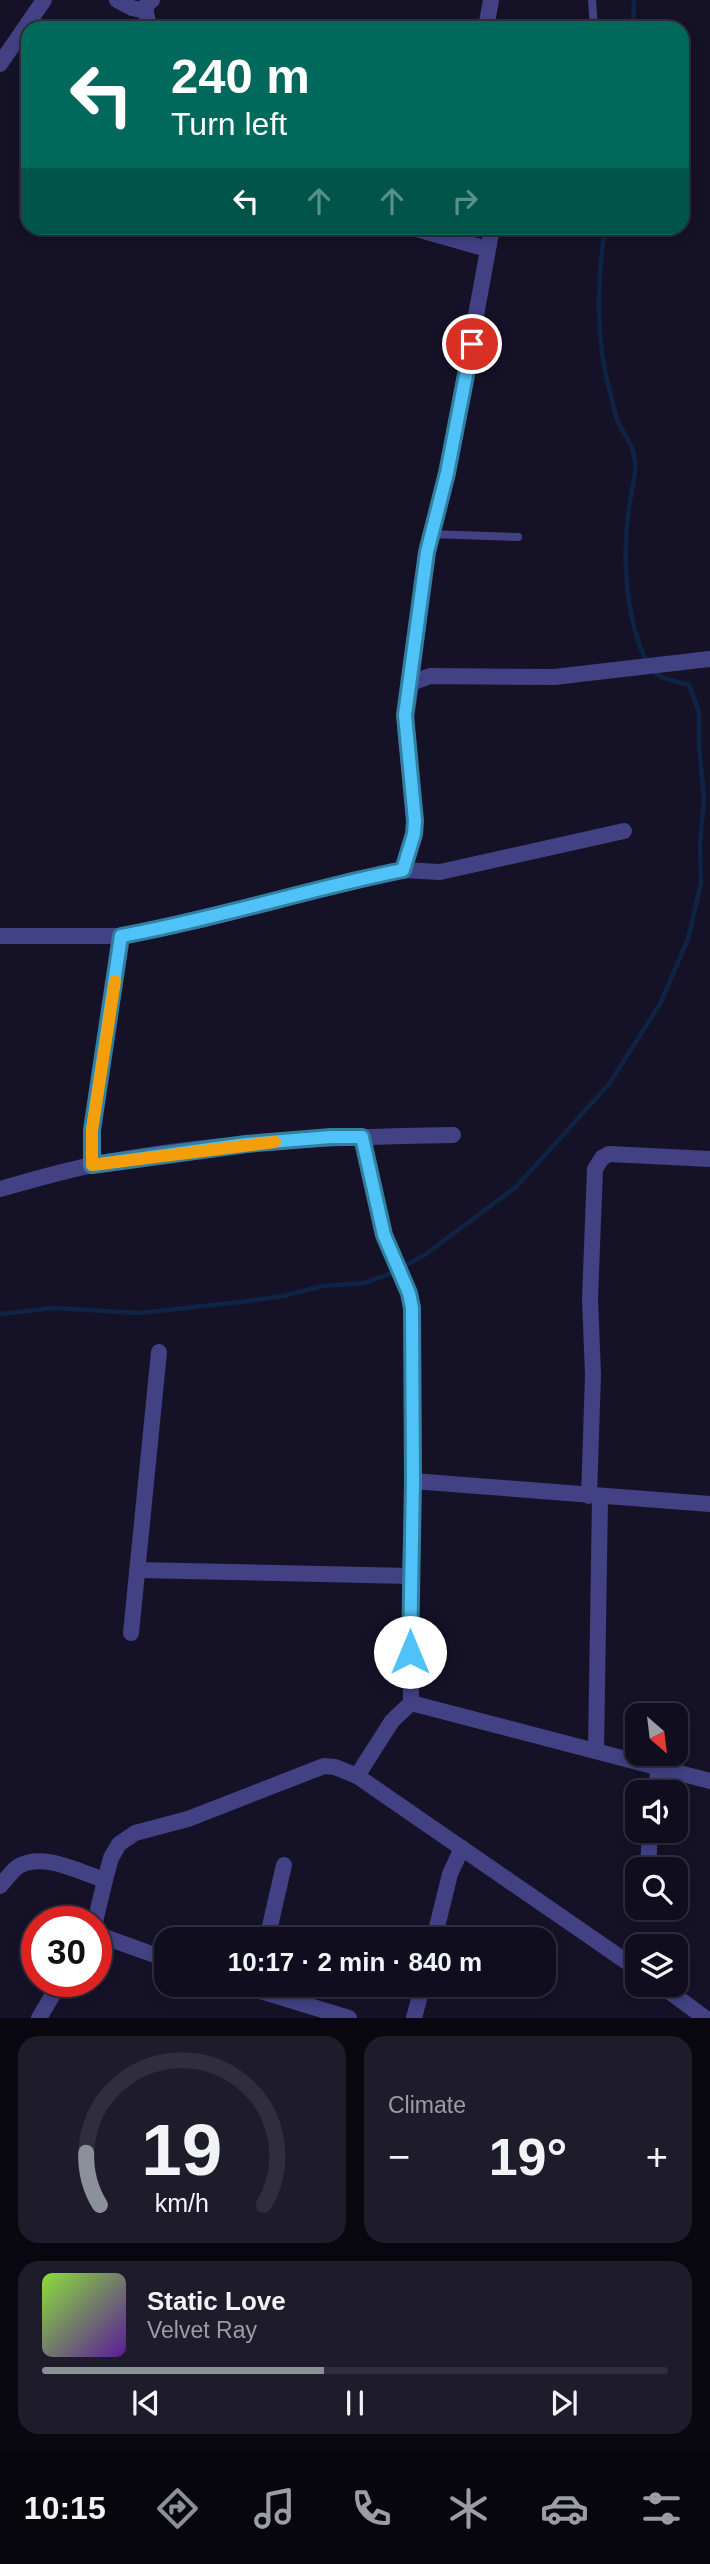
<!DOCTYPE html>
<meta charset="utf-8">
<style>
:root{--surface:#100e1e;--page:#1e1c2b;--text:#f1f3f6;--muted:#9c9ca4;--line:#302e3c;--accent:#8c9099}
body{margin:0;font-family:Helvetica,sans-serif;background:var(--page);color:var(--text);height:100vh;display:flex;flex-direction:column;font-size:26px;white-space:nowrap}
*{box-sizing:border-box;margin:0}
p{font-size:23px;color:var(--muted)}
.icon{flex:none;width:38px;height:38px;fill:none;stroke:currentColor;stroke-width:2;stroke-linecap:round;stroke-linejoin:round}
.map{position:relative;height:2018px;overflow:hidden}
.side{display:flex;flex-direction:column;gap:18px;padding:18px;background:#090810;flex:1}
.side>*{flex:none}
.guide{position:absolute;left:21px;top:21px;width:668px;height:214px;border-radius:21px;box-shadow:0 4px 10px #0003,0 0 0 2px var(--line);background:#00695c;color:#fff;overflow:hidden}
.needle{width:46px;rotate:152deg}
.fabs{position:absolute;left:625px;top:1703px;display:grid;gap:14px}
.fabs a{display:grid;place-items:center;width:63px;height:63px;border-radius:14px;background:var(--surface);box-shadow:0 4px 10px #0003,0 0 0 2px var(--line);font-size:35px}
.speed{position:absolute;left:21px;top:1906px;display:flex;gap:14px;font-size:35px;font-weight:700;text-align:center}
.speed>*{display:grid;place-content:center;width:91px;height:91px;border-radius:50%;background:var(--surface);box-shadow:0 4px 10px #0003,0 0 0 2px var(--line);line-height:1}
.speed .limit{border:10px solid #d22;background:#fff;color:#111}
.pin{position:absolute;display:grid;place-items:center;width:60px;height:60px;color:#fff;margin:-30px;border:4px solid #fff;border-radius:50%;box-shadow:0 2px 7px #0007}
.me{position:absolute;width:77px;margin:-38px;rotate:0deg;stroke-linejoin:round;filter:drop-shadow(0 0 5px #0008)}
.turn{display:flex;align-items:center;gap:24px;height:147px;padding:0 35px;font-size:32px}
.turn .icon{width:91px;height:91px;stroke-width:2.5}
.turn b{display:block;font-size:49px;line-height:60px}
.lanes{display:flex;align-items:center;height:66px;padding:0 35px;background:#0003;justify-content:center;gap:35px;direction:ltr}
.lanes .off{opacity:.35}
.big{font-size:52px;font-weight:700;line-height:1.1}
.side .widget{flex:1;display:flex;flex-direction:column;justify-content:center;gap:10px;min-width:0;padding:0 24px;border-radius:21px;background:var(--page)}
.side .dial{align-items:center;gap:0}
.dial svg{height:182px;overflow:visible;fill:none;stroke:var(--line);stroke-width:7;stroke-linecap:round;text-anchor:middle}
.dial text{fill:var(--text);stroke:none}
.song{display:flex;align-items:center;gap:21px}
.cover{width:84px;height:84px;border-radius:10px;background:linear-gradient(135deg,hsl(90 70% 55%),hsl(270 70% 35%))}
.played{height:7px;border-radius:4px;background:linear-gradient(90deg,var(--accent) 45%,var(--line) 45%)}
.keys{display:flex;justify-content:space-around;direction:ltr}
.heat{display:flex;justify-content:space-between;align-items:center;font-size:38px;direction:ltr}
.side .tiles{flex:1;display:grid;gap:18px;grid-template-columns:1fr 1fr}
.widget:last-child{grid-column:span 2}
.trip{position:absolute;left:154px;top:1927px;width:402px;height:70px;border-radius:21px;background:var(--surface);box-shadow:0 4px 10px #0003,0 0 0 2px var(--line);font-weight:700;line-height:70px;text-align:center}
.dock{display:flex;height:112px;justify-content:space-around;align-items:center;background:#06060c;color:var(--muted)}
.dock .icon{width:49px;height:49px}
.dock .current{color:var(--accent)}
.dock b{font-size:32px;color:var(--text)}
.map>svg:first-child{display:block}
</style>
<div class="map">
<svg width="710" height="2018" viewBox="0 0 710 2018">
<rect width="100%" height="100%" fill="#151228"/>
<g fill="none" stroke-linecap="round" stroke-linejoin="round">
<!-- stream -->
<g stroke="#0f2445" stroke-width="4.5">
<path d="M633,28L634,0"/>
<path d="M605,228C597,284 595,340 611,396C613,404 615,414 618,422C623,433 632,443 634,455C638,474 631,490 629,508C622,555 625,621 648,664"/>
<path d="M0,1314L53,1308L140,1313L241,1302L283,1296L323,1286L364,1283L390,1274L426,1254L517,1186L609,1084L660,1004L688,939L701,883L700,842L704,799L699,744V712L689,685C675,680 664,681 653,671"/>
</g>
<!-- lane -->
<g stroke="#414184" stroke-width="8">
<path d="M592,0L594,28"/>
<path d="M430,534L518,537"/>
<path d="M362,1137L384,1235L409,1293L412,1308L413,1481"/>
</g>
<!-- street -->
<g stroke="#414184" stroke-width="16">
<path d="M117,0L132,8L141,10L152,0"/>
<path d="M145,7L149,28"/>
<path d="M486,28L491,0"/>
<path d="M0,64L44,0"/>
<path d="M413,228L487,249"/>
<path d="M411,683L427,552L447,473L492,228"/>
<path d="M403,870L440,872L624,831"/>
<path d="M0,936H121L201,920L356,879L403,870L414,834L415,821L405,726L411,683L430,676L554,677L710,659"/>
<path d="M92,1165V1130L121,936"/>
<path d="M0,1189C36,1179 72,1168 108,1162C222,1141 338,1137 453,1135"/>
<path d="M589,1496L593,1375L590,1299L595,1169L602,1158L609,1154L710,1159"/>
<path d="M137,1570L410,1576"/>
<path d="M131,1633L159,1352"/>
<path d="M411,1703L410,1576L413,1481L710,1504"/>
<path d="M596,1751L600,1497"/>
<path d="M357,1776L392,1721L411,1703L710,1781"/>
<path d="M655,1792L659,1767"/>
<path d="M648,1869L650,1830"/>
<path d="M105,1880L111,1858L119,1844L135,1833L188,1819L324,1766L335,1767L357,1776L637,1969"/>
<path d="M0,1886C6,1880 12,1870 19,1866C45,1852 80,1873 105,1880L95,1922"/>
<path d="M96,1934L166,1959"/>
<path d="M267,1939L284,1865"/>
<path d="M434,1939L450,1874L462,1848"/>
<path d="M237,1984L349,2018"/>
<path d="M659,1984L705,2018"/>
<path d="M39,2018L61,1981"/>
<path d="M414,2018L423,1984"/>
</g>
</g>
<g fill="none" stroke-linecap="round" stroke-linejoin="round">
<!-- route casing -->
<g stroke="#337fa1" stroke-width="18">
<path id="route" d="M410,1652L413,1481L412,1308L409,1293L384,1235L362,1137H331L246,1144L92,1165V1130L121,936C216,919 308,889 403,870L414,834L415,821L405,715L427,552L447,473L472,344"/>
</g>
<!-- route -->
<use href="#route" stroke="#4fc3f7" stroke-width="12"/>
<!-- slow -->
<path stroke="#f59e0b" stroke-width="12" d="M115,981L92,1130V1165L275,1142"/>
</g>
</svg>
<div class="fabs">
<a><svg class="needle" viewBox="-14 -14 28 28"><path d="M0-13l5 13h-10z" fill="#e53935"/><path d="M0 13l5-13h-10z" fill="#9c9ca4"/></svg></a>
<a><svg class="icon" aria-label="sound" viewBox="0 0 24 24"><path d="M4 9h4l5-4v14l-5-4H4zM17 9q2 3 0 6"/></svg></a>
<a><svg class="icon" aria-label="search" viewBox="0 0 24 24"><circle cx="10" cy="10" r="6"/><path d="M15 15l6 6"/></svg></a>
<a><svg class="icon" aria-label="layers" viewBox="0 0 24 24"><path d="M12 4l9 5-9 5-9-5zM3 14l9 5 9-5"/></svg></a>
</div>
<div class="speed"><div class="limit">30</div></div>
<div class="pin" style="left:472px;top:344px;background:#d93025"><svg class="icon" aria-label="arrive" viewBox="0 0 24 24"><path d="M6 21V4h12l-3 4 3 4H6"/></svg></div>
<svg class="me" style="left:410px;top:1652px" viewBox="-20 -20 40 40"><circle r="19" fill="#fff"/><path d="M0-13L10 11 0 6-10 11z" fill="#4fc3f7"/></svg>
<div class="trip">10:17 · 2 min · 840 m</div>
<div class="guide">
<div class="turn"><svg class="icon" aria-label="left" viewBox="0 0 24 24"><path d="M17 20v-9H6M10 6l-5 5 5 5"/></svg><div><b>240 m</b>Turn left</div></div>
<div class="lanes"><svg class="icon" aria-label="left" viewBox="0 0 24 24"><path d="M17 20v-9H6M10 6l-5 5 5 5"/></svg><svg class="icon off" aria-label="ahead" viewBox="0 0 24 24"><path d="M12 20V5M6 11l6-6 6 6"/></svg><svg class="icon off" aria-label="ahead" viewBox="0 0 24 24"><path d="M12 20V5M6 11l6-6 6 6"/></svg><svg class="icon off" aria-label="right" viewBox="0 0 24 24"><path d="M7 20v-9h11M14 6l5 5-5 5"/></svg></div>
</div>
</div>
<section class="side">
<div class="tiles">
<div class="widget dial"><svg viewBox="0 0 100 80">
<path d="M14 69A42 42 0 1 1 86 69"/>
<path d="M14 69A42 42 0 0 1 8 46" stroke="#8c9099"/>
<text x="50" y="56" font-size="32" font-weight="700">19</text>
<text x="50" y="72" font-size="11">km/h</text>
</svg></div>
<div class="widget"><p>Climate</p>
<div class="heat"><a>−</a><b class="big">19°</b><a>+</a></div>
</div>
<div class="widget">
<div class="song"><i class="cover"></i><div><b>Static Love</b><p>Velvet Ray</p></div></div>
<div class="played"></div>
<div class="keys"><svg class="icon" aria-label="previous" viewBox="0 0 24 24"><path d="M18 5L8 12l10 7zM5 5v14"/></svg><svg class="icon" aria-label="pause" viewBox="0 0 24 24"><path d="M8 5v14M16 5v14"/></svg><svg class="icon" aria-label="next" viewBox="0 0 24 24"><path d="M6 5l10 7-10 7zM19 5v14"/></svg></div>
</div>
</div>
</section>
<nav class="dock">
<b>10:15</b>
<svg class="icon current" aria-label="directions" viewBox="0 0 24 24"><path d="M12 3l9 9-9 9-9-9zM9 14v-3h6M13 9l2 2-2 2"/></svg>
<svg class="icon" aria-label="music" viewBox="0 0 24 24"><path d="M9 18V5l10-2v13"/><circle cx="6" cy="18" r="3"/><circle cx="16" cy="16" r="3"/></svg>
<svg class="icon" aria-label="phone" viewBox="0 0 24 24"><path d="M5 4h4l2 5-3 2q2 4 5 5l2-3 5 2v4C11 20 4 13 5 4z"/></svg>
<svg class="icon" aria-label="climate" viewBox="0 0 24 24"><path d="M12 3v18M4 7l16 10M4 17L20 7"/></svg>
<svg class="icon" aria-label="car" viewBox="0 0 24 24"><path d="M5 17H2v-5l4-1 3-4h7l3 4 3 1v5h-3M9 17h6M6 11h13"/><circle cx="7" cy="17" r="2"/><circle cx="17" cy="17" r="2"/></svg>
<svg class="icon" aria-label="filters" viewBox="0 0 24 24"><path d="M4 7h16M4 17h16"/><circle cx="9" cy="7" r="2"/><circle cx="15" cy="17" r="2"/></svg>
</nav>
